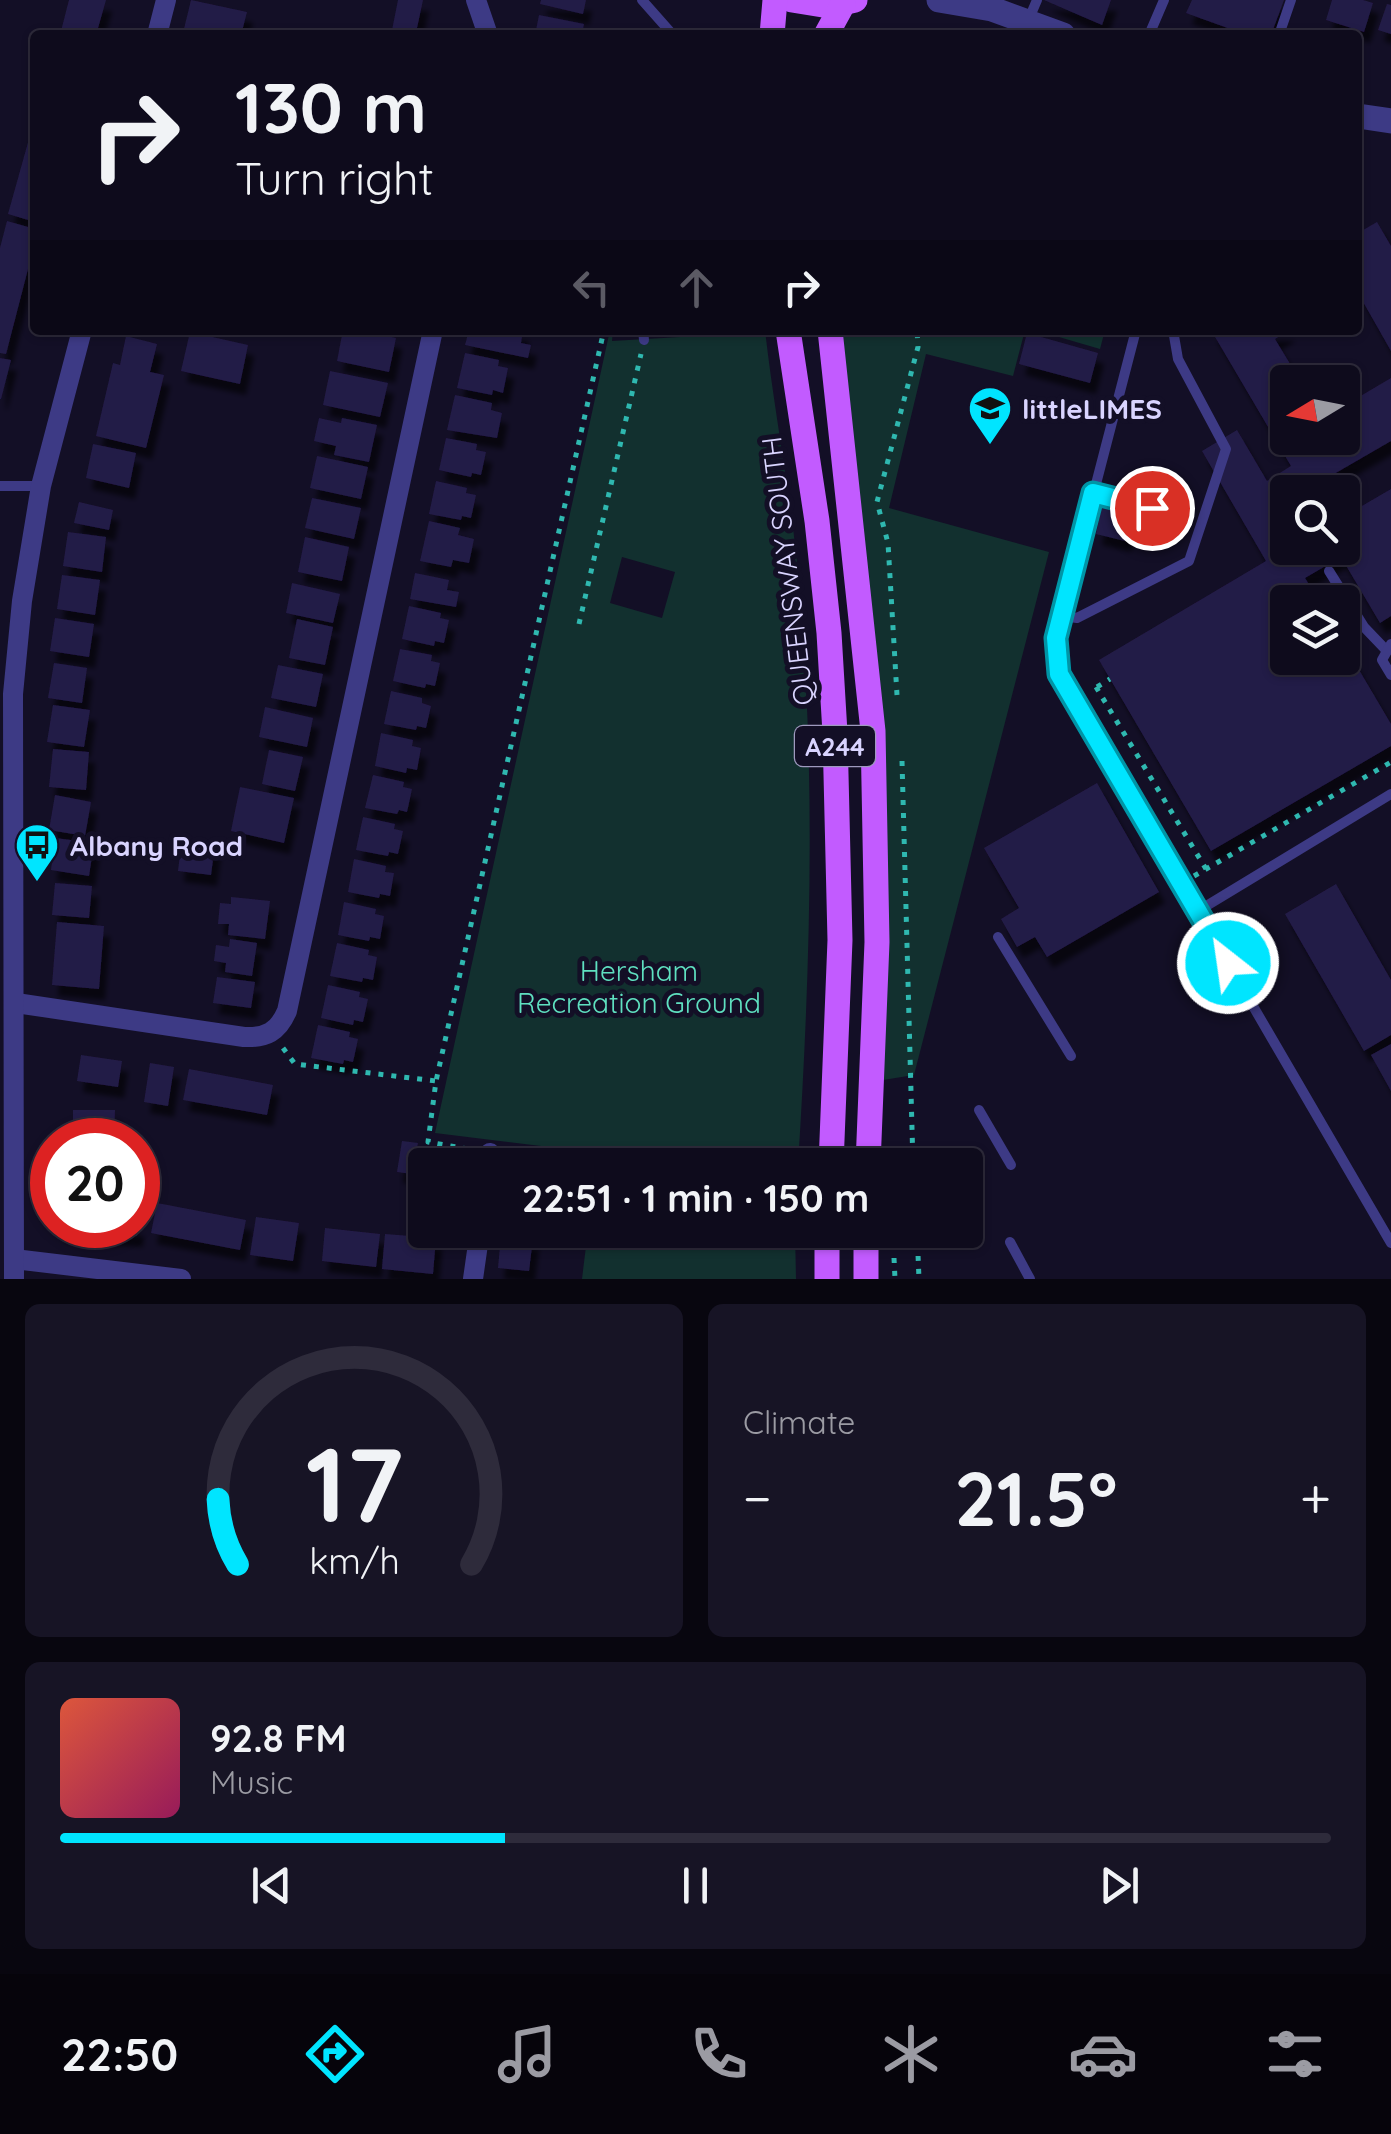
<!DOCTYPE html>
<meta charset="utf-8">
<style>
:root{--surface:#0e0b1c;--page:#171425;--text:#f1f3f6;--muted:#9b9ba3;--line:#2e2b3b;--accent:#00e5ff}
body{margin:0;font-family:Quicksand,sans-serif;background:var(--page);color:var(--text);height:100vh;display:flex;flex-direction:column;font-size:38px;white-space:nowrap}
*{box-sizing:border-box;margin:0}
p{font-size:32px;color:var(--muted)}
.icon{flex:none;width:55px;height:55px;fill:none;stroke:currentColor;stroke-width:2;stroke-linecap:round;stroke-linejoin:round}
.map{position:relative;height:1279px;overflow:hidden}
.details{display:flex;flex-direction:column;gap:25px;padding:25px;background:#08060f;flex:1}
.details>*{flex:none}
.banner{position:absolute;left:30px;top:30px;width:1332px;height:305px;border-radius:10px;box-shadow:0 2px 8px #0004,0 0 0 2px var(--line);background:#0e0b1c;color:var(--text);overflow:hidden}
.needle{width:65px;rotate:260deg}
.buttons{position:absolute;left:1270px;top:365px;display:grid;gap:20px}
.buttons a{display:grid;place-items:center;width:90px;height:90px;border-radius:10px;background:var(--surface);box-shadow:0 2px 8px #0004,0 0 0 2px var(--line);font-size:50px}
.speed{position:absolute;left:30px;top:1118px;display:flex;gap:20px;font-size:50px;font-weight:700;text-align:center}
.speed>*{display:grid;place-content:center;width:130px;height:130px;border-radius:50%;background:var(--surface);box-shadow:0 2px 8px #0004,0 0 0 2px var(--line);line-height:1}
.speed .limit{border:15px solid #d22;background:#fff;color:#111}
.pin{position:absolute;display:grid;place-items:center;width:85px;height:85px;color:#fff;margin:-42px;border:5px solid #fff;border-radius:50%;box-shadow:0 2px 10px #0007}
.me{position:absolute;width:110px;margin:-55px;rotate:330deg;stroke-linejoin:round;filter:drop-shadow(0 0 8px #0008)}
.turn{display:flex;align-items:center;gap:35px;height:210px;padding:0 40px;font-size:45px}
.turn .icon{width:130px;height:130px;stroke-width:2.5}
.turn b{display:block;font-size:70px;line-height:85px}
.lanes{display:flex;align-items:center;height:95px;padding:0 40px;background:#0003;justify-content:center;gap:50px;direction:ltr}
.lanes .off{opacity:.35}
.big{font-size:75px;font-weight:800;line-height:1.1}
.details .tile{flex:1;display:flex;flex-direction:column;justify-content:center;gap:15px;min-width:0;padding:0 35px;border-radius:15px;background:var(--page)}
.details .dial{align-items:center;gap:0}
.dial svg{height:260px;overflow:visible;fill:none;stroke:var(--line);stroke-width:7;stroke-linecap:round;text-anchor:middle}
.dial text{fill:var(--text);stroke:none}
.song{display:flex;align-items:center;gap:30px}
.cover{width:120px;height:120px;border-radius:15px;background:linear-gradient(135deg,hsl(10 70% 55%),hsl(330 70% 35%))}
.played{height:10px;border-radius:5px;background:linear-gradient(90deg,var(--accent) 35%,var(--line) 35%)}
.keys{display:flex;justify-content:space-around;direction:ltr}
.heat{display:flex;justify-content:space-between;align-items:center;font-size:55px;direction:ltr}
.details .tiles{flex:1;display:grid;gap:25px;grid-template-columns:1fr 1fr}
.tile:last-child{grid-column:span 2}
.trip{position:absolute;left:408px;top:1148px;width:575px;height:100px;border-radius:10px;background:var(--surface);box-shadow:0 2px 8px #0004,0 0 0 2px var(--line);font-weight:800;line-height:100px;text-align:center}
.menu{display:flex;height:160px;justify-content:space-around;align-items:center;background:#06040b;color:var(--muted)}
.menu .icon{width:70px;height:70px}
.menu .selected{color:var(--accent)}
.menu b{font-size:45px;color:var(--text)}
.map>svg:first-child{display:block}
</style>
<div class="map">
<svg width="1391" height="1279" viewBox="0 0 1391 1279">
<defs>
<filter id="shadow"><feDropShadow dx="6" dy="11" stdDeviation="2.5" flood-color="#0009"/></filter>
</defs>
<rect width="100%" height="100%" fill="#130f26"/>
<!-- green -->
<g fill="#12302f" fill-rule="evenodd">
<path d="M610,330H613L612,341L680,337L681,330H765C775,418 793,506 800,594C816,785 810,975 798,1165H598L599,1153L435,1133ZM622,557L675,572L662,618L610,603Z"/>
<path d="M841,330H1025L1013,376L926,354L889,508L1049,552L914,1075L883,1080Z"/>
<path d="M1035,330H1105L1100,349Z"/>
<path d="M588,1230H795L796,1279H582Z"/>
</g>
<!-- building -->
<g fill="#241b47" fill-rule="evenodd" filter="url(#shadow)">
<path d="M69,0H106L96,35H60Z"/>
<path d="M191,0L247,12L241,35H208L184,29Z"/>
<path d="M398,0H423L417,28L443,35H391Z"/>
<path d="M541,0H586L583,14L540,4Z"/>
<path d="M1044,0H1111L1102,25Z"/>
<path d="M1192,0H1284L1271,35H1247L1186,13Z"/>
<path d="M1332,0H1363L1373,3L1364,32L1326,20Z"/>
<path d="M1387,4L1391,5V34L1378,30Z"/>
<path d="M539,15L584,24L582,35H535Z"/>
<path d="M34,121L35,122V222L8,214Z"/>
<path d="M7,221L35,229V242L6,354L0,353V248Z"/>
<path d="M1377,222L1391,246V351L1358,293V233Z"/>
<path d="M343,330H361L396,338L389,372L337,361Z"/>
<path d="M469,330H523L521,343L531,345L528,358L465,345Z"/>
<path d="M1211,330H1290L1275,339L1301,382H1288V438H1342V407L1391,378V441L1334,474L1355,510L1391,489V616L1380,623L1341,557L1305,578L1320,602H1288V658H1342V641L1391,724V746L1211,851L1099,660L1266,561L1202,451L1237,430L1267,481L1291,466ZM1288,492H1342V548H1288Z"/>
<path d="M190,332L248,345L240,384L181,371Z"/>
<path d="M1027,333L1098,353L1090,383L1019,364Z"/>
<path d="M126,336L157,344L150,372L164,375L146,448L96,436L113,363L120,365Z"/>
<path d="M465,353L499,360L498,366L508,368L503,393L493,390L492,395L457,388Z"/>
<path d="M0,358L11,360L1,399H0Z"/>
<path d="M330,371L388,383L380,417L323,405Z"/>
<path d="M455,395L492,403L491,410L502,413L497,438L447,430Z"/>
<path d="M319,418L341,423L342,418L377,425L369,462L334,455L336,446L314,441Z"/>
<path d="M446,438L477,444L476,450L486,452L481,475L472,473L471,477L439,470Z"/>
<path d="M93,444L136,453L129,488L86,478Z"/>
<path d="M317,456L368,467L361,499L310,488Z"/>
<path d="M436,481L467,488L466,493L476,495L471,518L462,516L461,520L429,514Z"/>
<path d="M312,498L361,508L354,539L305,528Z"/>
<path d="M79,502L113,510L109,530L74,523Z"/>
<path d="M1102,504L1132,510L1125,541L1096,534Z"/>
<path d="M429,521L460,528L458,535L474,539L469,563L453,560L451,567L420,561Z"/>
<path d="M68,532L106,537L102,572L63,566Z"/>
<path d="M305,537L349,547L342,581L298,572Z"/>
<path d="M415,573L449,580L447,590L459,592L456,607L410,599Z"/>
<path d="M62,575L100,580L95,615L57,609Z"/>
<path d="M292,583L340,594L333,623L286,613Z"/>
<path d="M409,606L441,613L440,618L449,620L444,643L435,641L434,646L402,639Z"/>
<path d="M55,618L94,624L89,657L50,651Z"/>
<path d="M297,619L333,627L325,665L289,658Z"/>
<path d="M400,649L432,655L431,661L440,663L435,686L426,684L425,688L393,681Z"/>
<path d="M54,663L87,668L82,703L48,698Z"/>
<path d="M278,665L323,674L316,707L271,698Z"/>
<path d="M391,691L422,698V703L431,706L426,728L417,726L416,730L384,724Z"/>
<path d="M53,705L90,710L84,747L47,742Z"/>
<path d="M265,707L313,718L307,747L259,737Z"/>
<path d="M381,733L413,740L412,746L421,748L417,770L407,768L406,773L375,766Z"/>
<path d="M53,749L89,752L86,790L49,787Z"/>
<path d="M269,750L303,757L295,791L262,784Z"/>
<path d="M373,775L404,782L403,787L412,789L407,812L399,810L397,814L365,808Z"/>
<path d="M1097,783L1159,892L1047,957L1035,937L1017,947L1001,919L1019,908L984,848Z"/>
<path d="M240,787L294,798L284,843L231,831Z"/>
<path d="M55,795L91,802L85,836L49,830Z"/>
<path d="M363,817L395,824L394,829L403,831L398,854L389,852L388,856L356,850Z"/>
<path d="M55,838L94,843L89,876L51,870Z"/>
<path d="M182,839L215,844L211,875L178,871Z"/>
<path d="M354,859L386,866L385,872L394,873L390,896L380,894L379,898L348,892Z"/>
<path d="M55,883L92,886L89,918L52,915Z"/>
<path d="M1336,884L1391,980V1035L1364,1051L1285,914Z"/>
<path d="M231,897L270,901L265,939L228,935L229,924H218L220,903L231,904Z"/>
<path d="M344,902L376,909L375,914L384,916L380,939L370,937L369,941L338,935Z"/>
<path d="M57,922L104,926L99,989L52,985Z"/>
<path d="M230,939L257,943L252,976L225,972L226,963L214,961L216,945L229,947Z"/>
<path d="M337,943L369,950L368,955L377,957L373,980L363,978L362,982L330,976Z"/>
<path d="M217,977L255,982L251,1008L213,1003Z"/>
<path d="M328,985L360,992L359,997L368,999L363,1022L354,1020L353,1025L321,1018Z"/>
<path d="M318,1025L350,1032L349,1037L358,1039L353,1062L344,1060L343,1064L311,1058Z"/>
<path d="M1391,1044V1091L1371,1055Z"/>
<path d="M81,1055L122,1061L118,1087L77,1081Z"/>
<path d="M150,1063L174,1067L168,1106L144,1102Z"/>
<path d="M189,1069L273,1085L267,1115L183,1100Z"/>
<path d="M73,1110H115L114,1140H73Z"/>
<path d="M402,1141L418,1143L412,1174L397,1172Z"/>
<path d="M513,1157L544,1160V1165H512Z"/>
<path d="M157,1203L246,1220L240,1250L151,1233Z"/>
<path d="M256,1217L299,1223L293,1261L250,1255Z"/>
<path d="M60,1225H138L137,1236L60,1231Z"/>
<path d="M325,1228L380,1234L376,1267L322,1261Z"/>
<path d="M385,1234L436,1238L433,1274L382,1269Z"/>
<path d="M501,1235L533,1238L529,1271L498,1268Z"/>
</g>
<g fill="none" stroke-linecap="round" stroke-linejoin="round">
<!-- path -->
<g stroke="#2fb8b0" stroke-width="5" stroke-dasharray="5 8" stroke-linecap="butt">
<path d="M579,624L641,354"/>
<path d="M1096,687L1206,869"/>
<path d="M1097,687L1110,679"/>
<path d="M897,695L888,543L877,502L918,347L917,330"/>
<path d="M902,761L913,1165"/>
<path d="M1194,876L1391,762"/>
<path d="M283,1048L295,1064L436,1081"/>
<path d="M468,1149L428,1142L436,1081L604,330"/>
<path d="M917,1230L919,1279"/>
<path d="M894,1258L895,1279"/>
</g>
<!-- service -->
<g stroke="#3d3a85" stroke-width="10">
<path d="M642,0L673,35"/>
<path d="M1028,21L1037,0"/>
<path d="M1149,35L1164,0"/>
<path d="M1279,35L1291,0"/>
<path d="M643,330L644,340"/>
<path d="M1136,330L1056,638L1059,673L1391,1243"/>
<path d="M0,486H41"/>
<path d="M1093,493L1152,508"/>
<path d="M1329,571L1364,627L1387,651"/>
<path d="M1062,616L1077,618L1189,561L1226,449L1178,359L1173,330"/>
<path d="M1391,644L1382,660L1391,675"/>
<path d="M1198,911L1391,794"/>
<path d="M998,937L1071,1056"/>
<path d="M979,1110L1011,1165"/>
<path d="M1010,1242L1030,1279"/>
</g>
<!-- minor -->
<g stroke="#3d3a85" stroke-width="20">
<path d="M476,0L488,35"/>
<path d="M157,35L166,0"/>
<path d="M16,1003L244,1037C266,1038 278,1032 287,1011L433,330"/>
<path d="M489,1165L490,1153"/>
<path d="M14,1259L181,1279"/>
<path d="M14,1279L13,694L22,601L41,486L82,330"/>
<path d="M473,1279L480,1230"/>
</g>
<!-- tertiary -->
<g stroke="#3d3a85" stroke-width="25">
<path d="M939,0L992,9L1063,35"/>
<path d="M1358,116L1391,121"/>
</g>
<!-- primary -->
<g stroke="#c25bff" stroke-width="25">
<path d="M792,0L829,6L855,0"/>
<path d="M772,35L775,0"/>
<path d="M826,35L843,4"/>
<path d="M788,330L817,521L829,633L835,733L840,940L831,1165"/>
<path d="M830,330L873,731L877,942L868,1165"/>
<path d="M827,1279V1230"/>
<path d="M866,1279V1230"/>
</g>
</g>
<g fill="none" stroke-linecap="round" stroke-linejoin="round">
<!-- route casing -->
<g stroke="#0095a6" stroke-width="25">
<path id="route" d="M1152,508L1093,493L1056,638L1059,674L1228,963"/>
</g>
<!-- route -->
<use href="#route" stroke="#00e5ff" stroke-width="18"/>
</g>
<!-- icons -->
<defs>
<g id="school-pin" transform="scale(2.25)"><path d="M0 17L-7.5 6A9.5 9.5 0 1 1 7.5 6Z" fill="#00e5ff" stroke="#130f26"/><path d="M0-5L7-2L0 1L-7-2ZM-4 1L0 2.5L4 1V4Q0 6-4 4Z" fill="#111"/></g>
<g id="bus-pin" transform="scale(2.25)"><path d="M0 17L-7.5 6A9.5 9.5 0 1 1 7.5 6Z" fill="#00e5ff" stroke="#130f26"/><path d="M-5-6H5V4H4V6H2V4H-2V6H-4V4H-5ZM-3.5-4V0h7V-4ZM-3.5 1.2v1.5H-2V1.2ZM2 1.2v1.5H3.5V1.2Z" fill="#111"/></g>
</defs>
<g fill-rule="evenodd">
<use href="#school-pin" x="990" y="408"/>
<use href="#bus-pin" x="37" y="845"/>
</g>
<g text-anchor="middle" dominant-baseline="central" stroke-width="10" stroke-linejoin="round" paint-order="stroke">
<!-- shield labels -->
<rect fill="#130f26" stroke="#9e99be" stroke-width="2.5" x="795" y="726" width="80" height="40" rx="8"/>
<g font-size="25" font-weight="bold" fill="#d9d4ff">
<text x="835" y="746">A244</text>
</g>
<!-- poi labels -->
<g font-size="28" font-weight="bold" fill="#d9d4ff" stroke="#130f26" text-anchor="start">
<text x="1022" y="408">littleLIMES</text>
<text x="70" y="845">Albany Road</text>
</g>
<!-- street labels -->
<g font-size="28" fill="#d9d4ff" stroke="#130f26">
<text transform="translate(787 571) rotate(-97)">QUEENSWAY SOUTH</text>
</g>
<!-- park labels -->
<g font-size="28" fill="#5fe0c0" stroke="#130f26">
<text x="639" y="970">Hersham<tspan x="639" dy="32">Recreation Ground</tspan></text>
</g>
</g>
</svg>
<div class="buttons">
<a><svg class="needle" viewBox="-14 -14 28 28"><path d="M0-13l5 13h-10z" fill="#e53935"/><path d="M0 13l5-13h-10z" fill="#9b9ba3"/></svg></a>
<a><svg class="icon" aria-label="search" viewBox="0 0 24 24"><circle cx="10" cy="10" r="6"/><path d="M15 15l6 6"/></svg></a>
<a><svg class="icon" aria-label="layers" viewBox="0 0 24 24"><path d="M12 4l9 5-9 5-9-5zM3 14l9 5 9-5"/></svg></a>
</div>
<div class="speed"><div class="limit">20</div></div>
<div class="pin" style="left:1152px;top:508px;background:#d93025"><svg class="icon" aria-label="arrive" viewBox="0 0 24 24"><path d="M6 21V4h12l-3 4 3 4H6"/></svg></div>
<svg class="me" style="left:1228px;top:963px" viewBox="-20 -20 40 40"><circle r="17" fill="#00e5ff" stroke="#fff" stroke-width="3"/><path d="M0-11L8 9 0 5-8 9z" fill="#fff"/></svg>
<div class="trip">22:51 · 1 min · 150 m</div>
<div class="banner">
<div class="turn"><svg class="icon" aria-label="right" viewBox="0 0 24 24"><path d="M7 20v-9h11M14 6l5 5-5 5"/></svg><div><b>130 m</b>Turn right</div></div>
<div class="lanes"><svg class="icon off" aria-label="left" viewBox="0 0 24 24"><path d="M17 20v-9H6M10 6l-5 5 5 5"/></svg><svg class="icon off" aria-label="ahead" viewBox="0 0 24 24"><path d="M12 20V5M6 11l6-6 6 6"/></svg><svg class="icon" aria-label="right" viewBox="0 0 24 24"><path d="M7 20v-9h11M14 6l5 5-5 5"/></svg></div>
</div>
</div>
<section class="details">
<div class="tiles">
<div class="tile dial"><svg viewBox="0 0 100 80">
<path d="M14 69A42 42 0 1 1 86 69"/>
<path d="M14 69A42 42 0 0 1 8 49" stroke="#00e5ff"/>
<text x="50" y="56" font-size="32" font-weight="700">17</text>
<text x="50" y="72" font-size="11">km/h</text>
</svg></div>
<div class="tile"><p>Climate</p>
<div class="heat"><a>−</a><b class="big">21.5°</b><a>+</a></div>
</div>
<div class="tile">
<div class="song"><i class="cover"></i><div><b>92.8 FM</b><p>Music</p></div></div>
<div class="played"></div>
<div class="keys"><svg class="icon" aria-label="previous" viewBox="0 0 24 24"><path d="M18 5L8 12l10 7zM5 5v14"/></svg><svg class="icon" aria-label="pause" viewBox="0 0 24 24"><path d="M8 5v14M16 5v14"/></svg><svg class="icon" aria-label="next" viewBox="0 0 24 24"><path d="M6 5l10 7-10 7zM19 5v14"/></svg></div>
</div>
</div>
</section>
<nav class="menu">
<b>22:50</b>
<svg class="icon selected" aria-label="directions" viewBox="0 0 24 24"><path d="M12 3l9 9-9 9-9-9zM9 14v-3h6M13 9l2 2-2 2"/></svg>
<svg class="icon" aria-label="music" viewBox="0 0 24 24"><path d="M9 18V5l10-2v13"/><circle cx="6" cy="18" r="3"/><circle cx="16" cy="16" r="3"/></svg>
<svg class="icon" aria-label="phone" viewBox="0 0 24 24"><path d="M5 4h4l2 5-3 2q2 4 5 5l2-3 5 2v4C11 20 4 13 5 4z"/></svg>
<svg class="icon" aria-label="climate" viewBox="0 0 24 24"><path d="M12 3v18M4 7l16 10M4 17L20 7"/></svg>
<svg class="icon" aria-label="car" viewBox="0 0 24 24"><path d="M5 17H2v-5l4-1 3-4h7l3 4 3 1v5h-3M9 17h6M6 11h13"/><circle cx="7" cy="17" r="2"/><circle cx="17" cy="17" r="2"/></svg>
<svg class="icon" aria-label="filters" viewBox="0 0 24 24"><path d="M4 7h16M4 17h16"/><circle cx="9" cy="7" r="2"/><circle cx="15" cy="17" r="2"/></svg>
</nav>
